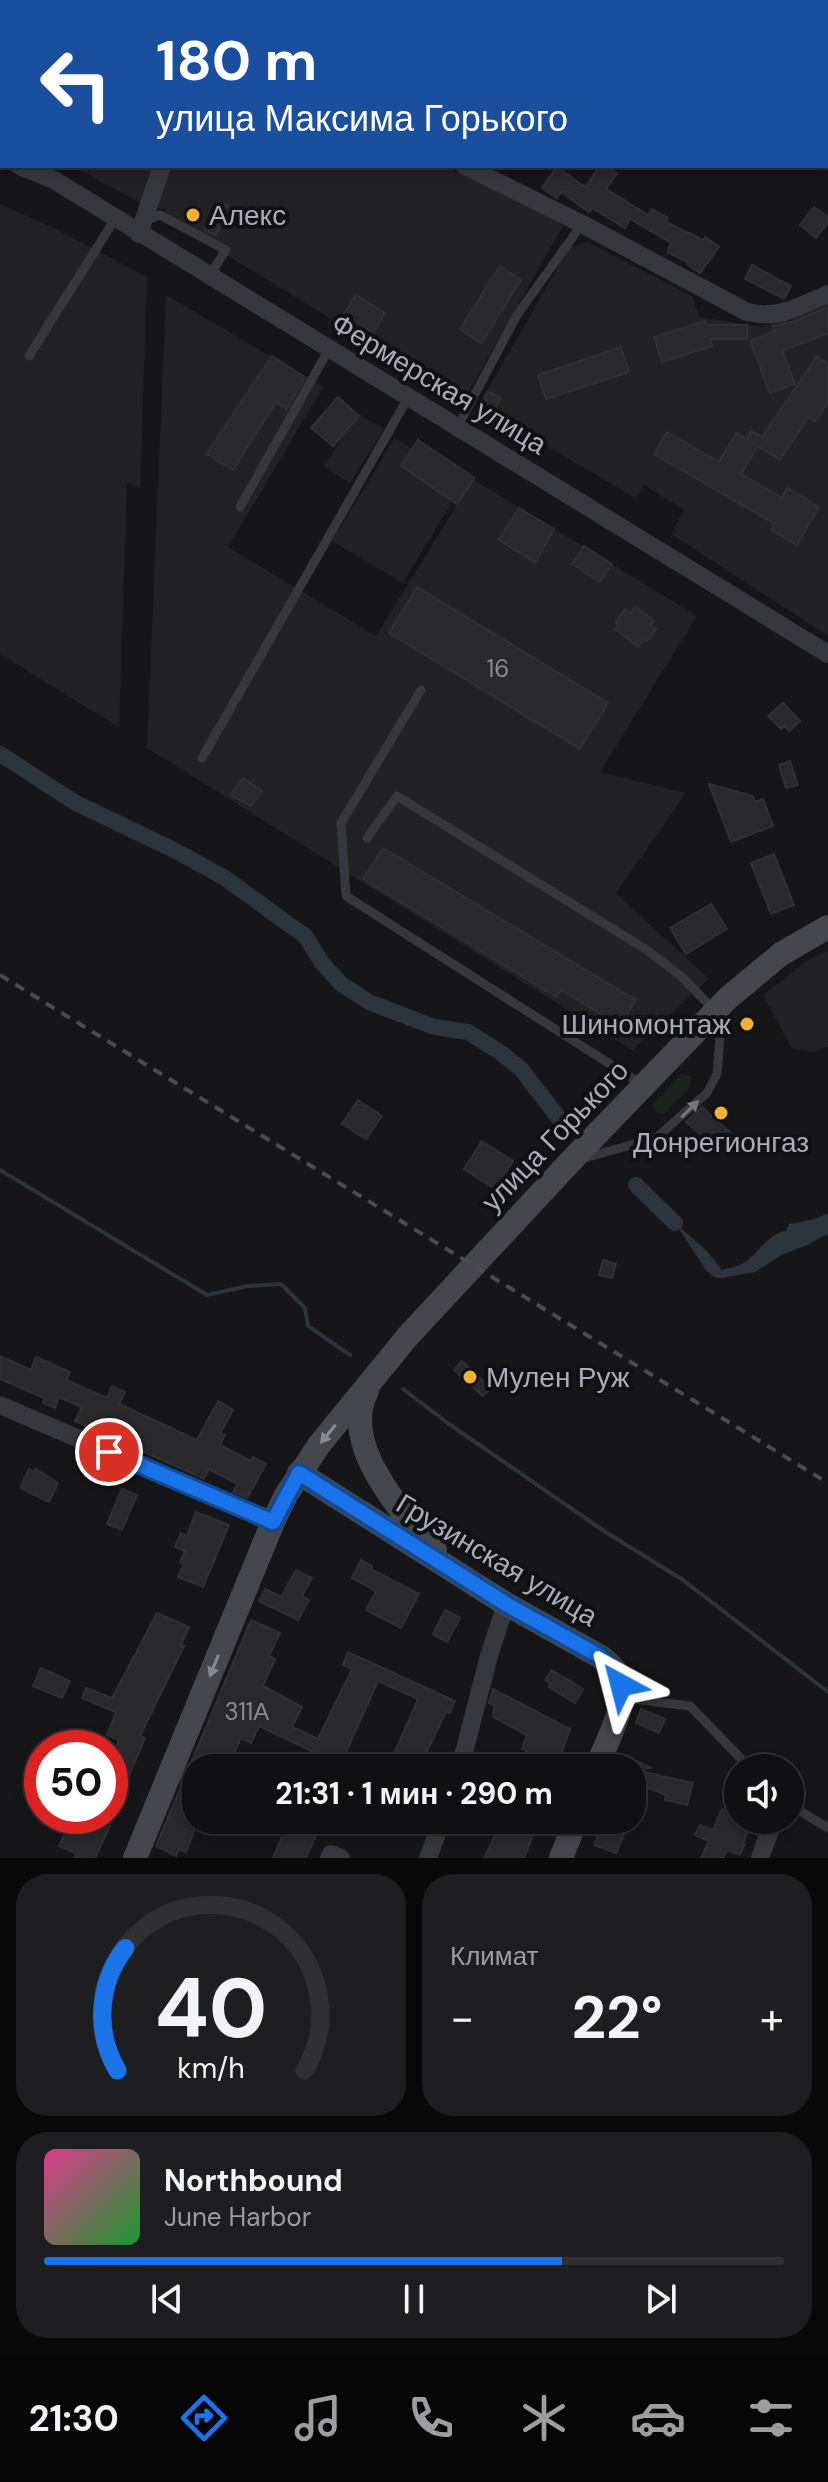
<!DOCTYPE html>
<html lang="ru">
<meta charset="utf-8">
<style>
:root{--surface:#101012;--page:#1e1e20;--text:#f1f3f6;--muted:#9c9d9f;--line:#303032;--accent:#1a73e8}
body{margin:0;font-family:"DM Sans",sans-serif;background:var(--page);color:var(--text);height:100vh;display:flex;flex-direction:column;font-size:30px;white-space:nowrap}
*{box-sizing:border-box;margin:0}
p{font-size:26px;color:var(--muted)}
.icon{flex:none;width:44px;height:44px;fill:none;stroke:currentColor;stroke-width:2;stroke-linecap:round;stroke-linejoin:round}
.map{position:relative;height:1858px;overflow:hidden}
.drawer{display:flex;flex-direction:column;gap:16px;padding:16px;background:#09090a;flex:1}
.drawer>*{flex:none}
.top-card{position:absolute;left:0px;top:0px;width:828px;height:168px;box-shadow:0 4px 12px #0003,0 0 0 2px var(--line);background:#1a4fa0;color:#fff;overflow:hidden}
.controls{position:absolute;left:724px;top:1754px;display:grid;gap:16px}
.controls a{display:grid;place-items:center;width:80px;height:80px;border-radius:50%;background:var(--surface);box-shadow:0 4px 12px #0003,0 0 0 2px var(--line);font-size:40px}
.speed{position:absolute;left:24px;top:1730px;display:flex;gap:16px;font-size:40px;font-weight:700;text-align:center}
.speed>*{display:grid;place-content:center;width:104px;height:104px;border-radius:50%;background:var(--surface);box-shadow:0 4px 12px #0003,0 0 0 2px var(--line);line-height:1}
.speed .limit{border:12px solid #d22;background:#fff;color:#111}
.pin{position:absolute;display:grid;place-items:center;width:68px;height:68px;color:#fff;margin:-34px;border:4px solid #fff;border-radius:50%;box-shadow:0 2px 8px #0007}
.me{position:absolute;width:88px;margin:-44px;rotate:322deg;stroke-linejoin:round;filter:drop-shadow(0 0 6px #0008)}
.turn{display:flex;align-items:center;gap:28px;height:168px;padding:0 24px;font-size:36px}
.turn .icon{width:104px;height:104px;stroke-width:2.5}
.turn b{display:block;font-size:56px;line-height:68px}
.big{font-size:60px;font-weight:700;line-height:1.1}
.drawer .tile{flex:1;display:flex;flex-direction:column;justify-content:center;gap:12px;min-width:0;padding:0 28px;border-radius:32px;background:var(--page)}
.drawer .dial{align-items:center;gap:0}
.dial svg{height:208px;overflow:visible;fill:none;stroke:var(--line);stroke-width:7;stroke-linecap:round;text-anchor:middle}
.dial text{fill:var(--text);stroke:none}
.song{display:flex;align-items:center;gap:24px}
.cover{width:96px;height:96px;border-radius:12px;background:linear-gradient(135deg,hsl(330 70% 55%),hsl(130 70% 35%))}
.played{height:8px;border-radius:4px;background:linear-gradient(90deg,var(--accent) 70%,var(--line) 70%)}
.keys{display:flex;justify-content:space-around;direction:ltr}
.heat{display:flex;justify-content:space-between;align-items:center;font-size:44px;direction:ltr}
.drawer .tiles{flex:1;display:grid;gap:16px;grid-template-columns:1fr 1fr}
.tile:last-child{grid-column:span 2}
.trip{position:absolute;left:182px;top:1754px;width:464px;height:80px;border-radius:32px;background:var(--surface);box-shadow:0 4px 12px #0003,0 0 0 2px var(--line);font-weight:700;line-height:80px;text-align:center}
.dock{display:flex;height:128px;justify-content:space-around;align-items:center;background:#060607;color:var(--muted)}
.dock .icon{width:56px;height:56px}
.dock .active{color:var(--accent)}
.dock b{font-size:36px;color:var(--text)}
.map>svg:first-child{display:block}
</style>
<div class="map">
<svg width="828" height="1858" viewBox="0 0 828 1858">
<rect width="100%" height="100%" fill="#161618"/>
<!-- built -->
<g fill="#222225">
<path d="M0,0H268L2,2V128Z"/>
<path d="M72,166H156L141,203Z"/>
<path d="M165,166H445L564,224L464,400L210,245L163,220L167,209L147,208Z"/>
<path d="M0,204L56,229L147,277L140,489L127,482L119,727L0,654Z"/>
<path d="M587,242L692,296L699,317L763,327L770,324L769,320L828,300V636L671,534L684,510L644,485L636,498L478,406L569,248Z"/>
<path d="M166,295L323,387L228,547L376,636L473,479L697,616L600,772L686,793L616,893L709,979L632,1050L147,748Z"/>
<path d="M357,413L384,429L350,483L324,467Z"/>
<path d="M395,438L465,481L403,583L332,541Z"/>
<path d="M828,951V1047L814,1052L792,1049L763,995L808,960Z"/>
</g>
<!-- green -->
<path fill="#1c231d" d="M681,1074L691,1076V1086L664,1114L654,1112L652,1104Z"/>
<!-- water -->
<path fill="#2c353c" d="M828,1213V1234L805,1246L781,1255L755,1272L722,1278L714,1277L706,1270L675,1223L707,1251L722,1270C728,1268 737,1267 742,1264C758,1255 766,1234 786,1231L789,1224L815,1219Z"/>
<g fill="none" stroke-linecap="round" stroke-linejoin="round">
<!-- stream -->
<g stroke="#2c353c" stroke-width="4">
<path d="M0,1170L207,1295L248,1286L281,1284L305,1308L308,1326L350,1355"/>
<path d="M403,1389L449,1424L604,1531L683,1580L828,1692"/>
</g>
<!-- canal -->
<g stroke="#2c353c" stroke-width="16">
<path d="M0,754L76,803L176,851L225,878L305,936L322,963L341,984L369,1002L434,1027L468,1032L501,1053L521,1069L565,1126"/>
<path d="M636,1185L675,1223"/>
</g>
</g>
<!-- building -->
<g fill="#29292c" stroke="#303034" stroke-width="2">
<path d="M600,166H606L617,174L606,189L648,215L652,209L668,218L666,222L703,240L705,237L719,247L700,273L687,264L688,262L667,252L671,243L630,219L625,228L592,208L589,212L561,192L557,198L542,188L557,167L585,187Z"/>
<path d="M220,202L231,208L215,236L204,230Z"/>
<path d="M814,207L828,217V222L816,238L800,225Z"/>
<path d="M752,265L791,286L784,299L745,279Z"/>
<path d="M500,266L521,280L481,343L460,329Z"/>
<path d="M356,295L385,313L373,333L344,314Z"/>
<path d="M828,307V333L782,351L795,384L770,393L750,341L775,331L773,326L793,322Z"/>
<path d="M705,321L706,325H747V339H710L712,346L662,362L654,337Z"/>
<path d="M621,347L629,372L546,399L538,375Z"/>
<path d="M272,356L305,377L287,409L276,402L233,470L207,454Z"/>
<path d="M817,356L828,364V402L815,421L809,417L780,460L758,446L741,474L782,498L787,488L819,507L797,545L771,530L775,524L654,454L667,432L719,462L736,433L747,439L751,431L762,437Z"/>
<path d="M488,391L501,398L492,413L480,405Z"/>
<path d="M338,397L359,416L333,446L311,428Z"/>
<path d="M418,440L475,478L457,504L401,466Z"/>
<path d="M519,508L554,529L535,562L499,540Z"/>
<path d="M584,546L612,564L600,582L572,564Z"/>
<path d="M417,587L608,703L580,749L389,633Z"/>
<path d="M636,607L654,621L650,625L656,629L647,641L644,639L638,647L615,629L619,625L616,622L625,609L631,613Z"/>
<path d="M783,703L800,721L789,731L784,726L781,729L768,716Z"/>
<path d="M790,761L798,785L786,788L779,765Z"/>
<path d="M243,778L262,791L251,806L230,795Z"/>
<path d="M709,784L753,796L755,802L763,799L773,826L731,842Z"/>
<path d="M383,848L636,1000L620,1026L561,990L556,997L363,879Z"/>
<path d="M774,854L794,905L771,914L751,863Z"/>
<path d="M711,904L727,929L686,954L670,928Z"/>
<path d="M358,1100L382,1116L366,1139L342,1124Z"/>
<path d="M702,1107L737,1139L722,1154L686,1122Z"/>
<path d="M482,1141L513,1161L495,1189L464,1169Z"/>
<path d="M603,1260L616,1264L612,1278L599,1275Z"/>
<path d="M0,1356L31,1370L36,1357L70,1372L66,1380L107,1398L112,1386L125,1392L119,1404L197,1440L218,1401L233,1410L220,1433L225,1435L220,1445L251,1461L253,1457L266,1464L247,1498L233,1492L238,1484L209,1469L204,1479L75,1421L82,1407L59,1397L55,1408L43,1403L44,1398L0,1379Z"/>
<path d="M462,1361L491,1388L483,1396L454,1370Z"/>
<path d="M29,1469L35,1472L36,1469L58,1483L49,1502L20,1488Z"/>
<path d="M122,1489L137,1495L122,1530L107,1524Z"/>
<path d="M196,1512L229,1525L203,1587L178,1577L184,1564L180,1562L185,1551L175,1547L181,1533L187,1536Z"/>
<path d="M361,1560L372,1566L371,1569L419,1594L401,1628L366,1610L376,1591L352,1578Z"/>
<path d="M296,1570L312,1578L302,1596L309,1600L298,1620L259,1601L265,1589L281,1597Z"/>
<path d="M445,1610L460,1618L447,1642L433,1634Z"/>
<path d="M157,1613L189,1627L181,1645L184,1646L140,1736L145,1738L110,1820V1763L119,1740L107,1735L116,1712L82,1698L86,1688L112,1698Z"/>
<path d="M251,1620L280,1633L269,1656L275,1659L263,1686L302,1707L292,1727L318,1739L352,1669L343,1665L348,1652L455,1701L450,1713L446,1712L419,1768H388L418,1699L378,1681L339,1768H304L312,1751L259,1726L251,1743L241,1738L227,1768H218L196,1760V1821L198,1822L186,1852L179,1849L176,1856L156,1846Z"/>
<path d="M41,1668L70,1681L62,1698L33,1686Z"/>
<path d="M552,1670L583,1689L575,1703L549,1687L551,1684L545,1680Z"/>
<path d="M493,1689L570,1729L556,1768H519L527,1751L522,1749L527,1735L493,1717L494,1705L489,1703Z"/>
<path d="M641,1709L665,1719L659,1733L636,1723Z"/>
<path d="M622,1755L652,1768H646L644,1772L693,1783L687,1805L665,1800L666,1795L638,1784L641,1777L632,1773V1768H617Z"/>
<path d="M722,1809L738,1816V1820H753L743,1844H745L740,1855L727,1850L723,1858H701L709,1841L695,1835L700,1825L713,1830Z"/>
<path d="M73,1816H86L110,1826L95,1858H74L76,1853L59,1846Z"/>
<path d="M289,1820H323L306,1858H273Z"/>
<path d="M497,1820H530L538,1823L524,1858H484L497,1832L493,1830Z"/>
<path d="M605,1820H621L629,1823L616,1853L594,1845Z"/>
</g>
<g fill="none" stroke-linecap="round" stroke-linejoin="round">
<!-- lane -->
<g stroke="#37383d" stroke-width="9">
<path d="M233,2L234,0"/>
<path d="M143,221L160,215L226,250L209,276"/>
<path d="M29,356L115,219"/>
<path d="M457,428L517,315L582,224"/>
<path d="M240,507L329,349"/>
<path d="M421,690L341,823L346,896L643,1085"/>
<path d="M202,758L408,398"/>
<path d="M367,838L397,796L647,950L682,977L713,1009"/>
<path d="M581,1159L656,1138L707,1093L717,1074L722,1012"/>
<path d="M624,1698L690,1706L750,1768"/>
<path d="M790,1805L828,1828"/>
</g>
<!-- street -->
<g stroke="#37383d" stroke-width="18">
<path d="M636,0L641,2"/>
<path d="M826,94L828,95"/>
<path d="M0,158L2,159"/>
<path d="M19,166L54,180L828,654"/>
<path d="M465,166L582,224L747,312C780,320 798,306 828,294"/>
<path d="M139,234L162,166"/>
<path d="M0,1405L273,1522"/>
<path d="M460,1768L489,1656L506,1604"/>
<path d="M329,1858L331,1854L341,1858"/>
<path d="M428,1858L442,1820"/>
<path d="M760,1858L774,1820"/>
</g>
<!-- secondary -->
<g stroke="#45474d" stroke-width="24">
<path d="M367,1391C339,1444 402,1513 435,1550"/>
<path d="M299,1473L506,1604L601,1657C607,1662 615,1668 618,1676C630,1703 606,1743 596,1768"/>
<path d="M135,1858L273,1522L286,1495L319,1445L408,1336L570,1162L728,998L781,954L828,927"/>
<path d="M561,1858L576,1820"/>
</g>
<!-- rail -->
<path stroke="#4a4c52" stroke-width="4" stroke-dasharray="10 8" stroke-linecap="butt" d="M0,975L828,1483"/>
</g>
<!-- one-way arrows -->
<defs><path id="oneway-solid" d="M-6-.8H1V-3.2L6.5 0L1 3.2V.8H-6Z" transform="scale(2)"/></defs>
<use fill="#757881" href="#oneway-solid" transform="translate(690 1109) rotate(-44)"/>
<g fill="#858993">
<use href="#oneway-solid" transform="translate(328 1434) rotate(129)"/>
<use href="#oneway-solid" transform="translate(214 1666) rotate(112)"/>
</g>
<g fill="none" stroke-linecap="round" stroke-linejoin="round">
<!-- route casing -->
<g stroke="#114b97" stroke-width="20">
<path id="route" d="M109,1452L273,1522L299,1473L506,1604L601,1657L618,1674L621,1685"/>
</g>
<!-- route -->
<use href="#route" stroke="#1a73e8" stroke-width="14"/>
</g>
<!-- markers -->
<g fill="#f2b134" stroke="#111113" stroke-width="3">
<circle cx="193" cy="215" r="8"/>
<circle cx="747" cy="1024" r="8"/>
<circle cx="721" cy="1113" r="8"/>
<circle cx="470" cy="1377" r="8"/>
</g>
<g text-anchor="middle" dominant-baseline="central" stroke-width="8" stroke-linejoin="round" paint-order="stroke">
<!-- number labels -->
<g font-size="24" fill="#888b94">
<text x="498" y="668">16</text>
<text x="247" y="1711">311А</text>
</g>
<!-- poi labels -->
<g font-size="28" fill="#a8adb8" stroke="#111113" text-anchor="start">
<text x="209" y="215">Алекс</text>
<text x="731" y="1024" text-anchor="end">Шиномонтаж</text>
<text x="721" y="1142" text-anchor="middle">Донрегионгаз</text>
<text x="486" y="1377">Мулен Руж</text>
</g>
<!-- street labels -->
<g font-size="28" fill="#a8adb8" stroke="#111113">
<text transform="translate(439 384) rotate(31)">Фермерская улица</text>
<text transform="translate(555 1136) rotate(-46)">улица Горького</text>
<text transform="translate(497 1560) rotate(31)">Грузинская улица</text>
</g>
</g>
</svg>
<div class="controls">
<a><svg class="icon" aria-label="sound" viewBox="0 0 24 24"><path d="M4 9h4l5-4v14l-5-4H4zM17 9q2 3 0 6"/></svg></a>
</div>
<div class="speed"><div class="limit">50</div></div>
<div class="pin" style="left:109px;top:1452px;background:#d93025"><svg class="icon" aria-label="arrive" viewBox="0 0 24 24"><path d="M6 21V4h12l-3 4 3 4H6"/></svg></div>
<svg class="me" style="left:621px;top:1685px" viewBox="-20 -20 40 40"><path d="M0-17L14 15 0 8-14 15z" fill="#1a73e8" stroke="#fff" stroke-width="4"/></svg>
<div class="trip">21:31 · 1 мин · 290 m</div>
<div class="top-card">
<div class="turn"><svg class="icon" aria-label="left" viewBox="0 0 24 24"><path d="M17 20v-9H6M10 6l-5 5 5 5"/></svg><div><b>180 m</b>улица Максима Горького</div></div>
</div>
</div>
<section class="drawer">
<div class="tiles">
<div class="tile dial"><svg viewBox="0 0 100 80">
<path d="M14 69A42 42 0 1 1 86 69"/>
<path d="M14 69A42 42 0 0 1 17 22" stroke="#1a73e8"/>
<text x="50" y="56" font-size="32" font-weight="700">40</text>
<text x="50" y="72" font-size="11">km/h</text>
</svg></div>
<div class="tile"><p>Климат</p>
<div class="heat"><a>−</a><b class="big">22°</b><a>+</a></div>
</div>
<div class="tile">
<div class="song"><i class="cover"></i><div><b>Northbound</b><p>June Harbor</p></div></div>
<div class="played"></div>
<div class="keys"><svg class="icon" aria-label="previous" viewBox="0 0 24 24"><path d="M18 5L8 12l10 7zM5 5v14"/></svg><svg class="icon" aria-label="pause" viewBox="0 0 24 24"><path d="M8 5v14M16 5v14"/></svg><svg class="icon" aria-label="next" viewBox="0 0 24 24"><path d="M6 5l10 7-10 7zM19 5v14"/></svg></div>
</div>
</div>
</section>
<nav class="dock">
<b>21:30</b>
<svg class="icon active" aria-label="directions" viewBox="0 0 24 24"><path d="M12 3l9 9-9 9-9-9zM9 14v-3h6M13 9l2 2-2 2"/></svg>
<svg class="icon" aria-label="music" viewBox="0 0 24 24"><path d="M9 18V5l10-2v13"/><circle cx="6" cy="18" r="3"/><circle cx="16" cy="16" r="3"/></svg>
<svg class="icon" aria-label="phone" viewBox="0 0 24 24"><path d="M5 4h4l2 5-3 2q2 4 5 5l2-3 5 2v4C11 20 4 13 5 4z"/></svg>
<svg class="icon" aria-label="climate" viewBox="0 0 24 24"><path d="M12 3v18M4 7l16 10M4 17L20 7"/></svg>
<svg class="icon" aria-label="car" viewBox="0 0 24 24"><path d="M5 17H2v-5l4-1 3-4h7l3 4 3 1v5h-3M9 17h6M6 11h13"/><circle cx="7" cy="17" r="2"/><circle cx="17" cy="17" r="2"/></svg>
<svg class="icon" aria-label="filters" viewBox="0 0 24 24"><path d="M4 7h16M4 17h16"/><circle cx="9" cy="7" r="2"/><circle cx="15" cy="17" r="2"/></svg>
</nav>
